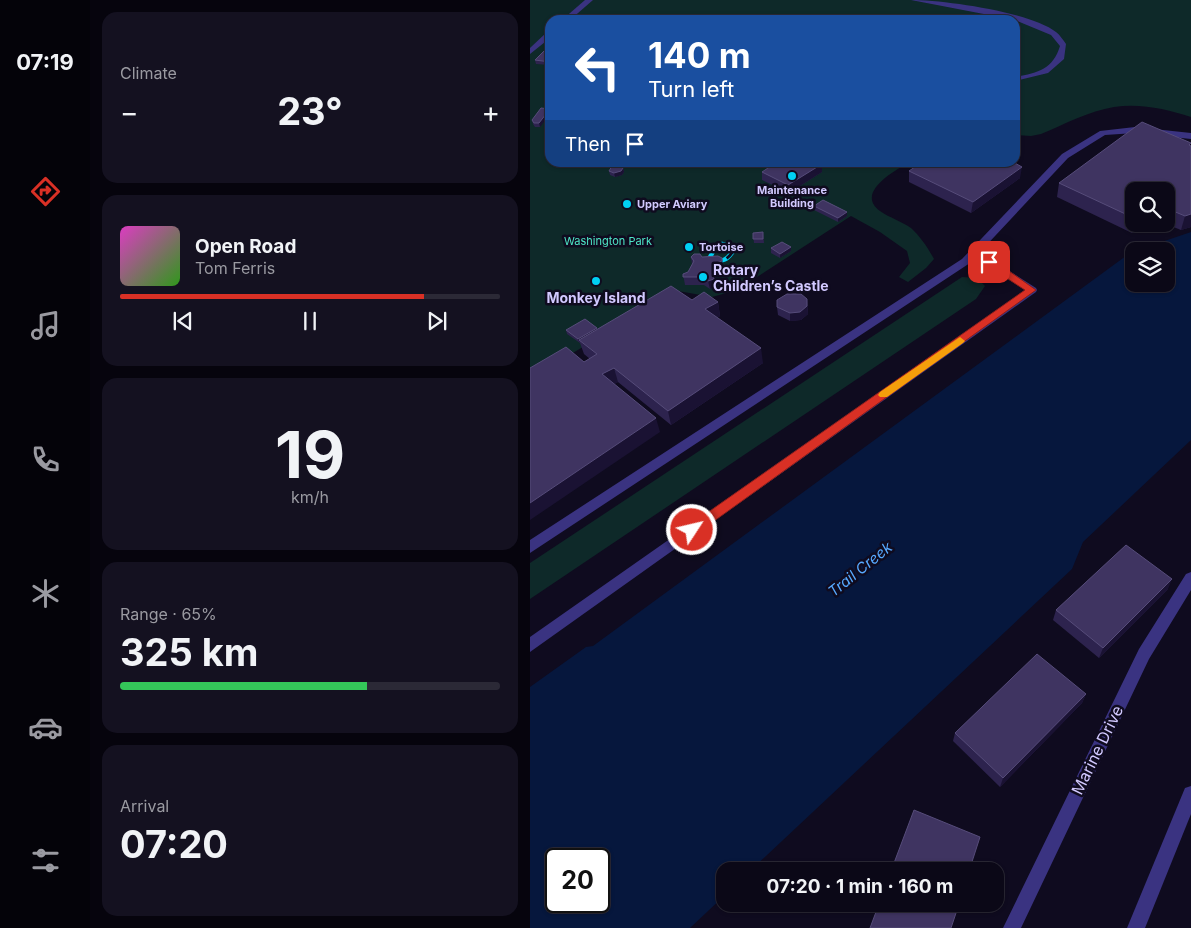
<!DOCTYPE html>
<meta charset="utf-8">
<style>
:root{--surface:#0b0817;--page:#141120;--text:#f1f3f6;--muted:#9a9aa1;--line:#2b2936;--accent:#d93025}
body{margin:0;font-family:Inter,sans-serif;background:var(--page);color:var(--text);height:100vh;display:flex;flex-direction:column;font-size:19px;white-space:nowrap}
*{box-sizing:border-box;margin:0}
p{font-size:16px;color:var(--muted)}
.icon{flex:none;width:28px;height:28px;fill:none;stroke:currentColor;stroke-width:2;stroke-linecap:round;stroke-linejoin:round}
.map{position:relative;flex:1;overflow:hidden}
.details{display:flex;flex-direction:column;gap:12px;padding:12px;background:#06040d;width:440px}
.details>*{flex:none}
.hud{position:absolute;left:15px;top:15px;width:475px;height:152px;border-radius:15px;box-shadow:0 1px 4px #0004,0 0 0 1px var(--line);background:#1a4fa0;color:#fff;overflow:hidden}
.fabs{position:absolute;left:595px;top:182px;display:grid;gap:10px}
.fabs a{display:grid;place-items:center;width:50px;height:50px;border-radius:10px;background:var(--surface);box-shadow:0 1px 4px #0004,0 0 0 1px var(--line);font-size:25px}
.speed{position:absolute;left:15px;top:848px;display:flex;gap:10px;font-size:25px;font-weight:700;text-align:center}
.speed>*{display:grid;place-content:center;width:65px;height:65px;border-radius:50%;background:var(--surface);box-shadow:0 1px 4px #0004,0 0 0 1px var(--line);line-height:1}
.speed .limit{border:2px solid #111;border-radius:8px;background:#fff;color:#111}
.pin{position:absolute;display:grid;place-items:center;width:42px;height:42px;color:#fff;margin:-21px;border-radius:10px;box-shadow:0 2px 8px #0006}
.me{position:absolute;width:55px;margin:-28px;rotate:55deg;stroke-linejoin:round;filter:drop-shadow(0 0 4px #0008)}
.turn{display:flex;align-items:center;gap:18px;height:105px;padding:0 20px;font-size:22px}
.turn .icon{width:65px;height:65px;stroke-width:2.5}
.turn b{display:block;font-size:35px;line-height:42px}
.then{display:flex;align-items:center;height:48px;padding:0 20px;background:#0003;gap:10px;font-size:19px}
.big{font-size:38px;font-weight:700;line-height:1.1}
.details .card{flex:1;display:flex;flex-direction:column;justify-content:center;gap:8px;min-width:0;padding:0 18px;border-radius:15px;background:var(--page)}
.details .dial{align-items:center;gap:0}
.dial b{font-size:65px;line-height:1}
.song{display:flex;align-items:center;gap:15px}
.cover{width:60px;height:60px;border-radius:8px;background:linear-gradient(135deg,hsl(310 70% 55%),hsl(110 70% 35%))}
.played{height:5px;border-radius:2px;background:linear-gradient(90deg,var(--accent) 80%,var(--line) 80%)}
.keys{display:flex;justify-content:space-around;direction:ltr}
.heat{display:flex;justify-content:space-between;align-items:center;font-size:28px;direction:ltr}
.charge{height:8px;border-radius:4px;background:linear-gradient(90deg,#34c759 65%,var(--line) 0)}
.trip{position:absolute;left:186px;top:862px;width:288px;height:50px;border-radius:15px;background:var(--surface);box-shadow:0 1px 4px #0004,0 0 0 1px var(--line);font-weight:700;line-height:50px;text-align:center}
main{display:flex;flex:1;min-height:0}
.tabs{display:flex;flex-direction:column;width:90px;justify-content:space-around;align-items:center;background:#040309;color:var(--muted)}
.tabs .icon{width:35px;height:35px}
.tabs .on{color:var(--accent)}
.tabs b{font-size:22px;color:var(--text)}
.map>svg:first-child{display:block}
</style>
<main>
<nav class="tabs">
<b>07:19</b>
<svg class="icon on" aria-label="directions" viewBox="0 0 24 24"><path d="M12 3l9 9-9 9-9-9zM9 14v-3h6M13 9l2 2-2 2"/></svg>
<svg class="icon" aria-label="music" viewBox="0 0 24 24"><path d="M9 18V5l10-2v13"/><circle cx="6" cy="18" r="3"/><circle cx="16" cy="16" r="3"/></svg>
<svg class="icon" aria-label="phone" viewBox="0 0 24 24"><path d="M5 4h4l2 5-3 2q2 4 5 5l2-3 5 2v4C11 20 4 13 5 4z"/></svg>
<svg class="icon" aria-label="climate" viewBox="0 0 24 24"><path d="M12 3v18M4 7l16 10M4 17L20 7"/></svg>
<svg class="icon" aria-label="car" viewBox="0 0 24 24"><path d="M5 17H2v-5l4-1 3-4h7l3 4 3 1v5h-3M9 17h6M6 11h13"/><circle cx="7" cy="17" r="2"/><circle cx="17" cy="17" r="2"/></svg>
<svg class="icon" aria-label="filters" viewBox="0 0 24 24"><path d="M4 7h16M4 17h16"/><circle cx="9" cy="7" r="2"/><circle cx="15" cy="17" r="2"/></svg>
</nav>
<section class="details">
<div class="card"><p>Climate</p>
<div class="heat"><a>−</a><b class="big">23°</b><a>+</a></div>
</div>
<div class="card">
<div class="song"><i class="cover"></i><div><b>Open Road</b><p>Tom Ferris</p></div></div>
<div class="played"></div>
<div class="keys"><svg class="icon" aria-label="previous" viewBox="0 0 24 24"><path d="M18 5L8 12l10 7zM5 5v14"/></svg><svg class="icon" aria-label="pause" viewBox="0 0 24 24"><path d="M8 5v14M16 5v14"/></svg><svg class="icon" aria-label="next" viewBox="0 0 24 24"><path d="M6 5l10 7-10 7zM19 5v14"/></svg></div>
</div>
<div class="card dial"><b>19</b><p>km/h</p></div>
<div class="card"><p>Range · 65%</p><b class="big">325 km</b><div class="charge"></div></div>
<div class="card"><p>Arrival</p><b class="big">07:20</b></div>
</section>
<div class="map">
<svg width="661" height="928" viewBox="0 0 661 928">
<rect width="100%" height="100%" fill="#0f0b1f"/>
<!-- green -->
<g fill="#0e2929">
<path d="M0,0H661V117C637,109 610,103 584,107C559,111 535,124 511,134L501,136L485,135V20H20V162L378,163C364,171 325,193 350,211C360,218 371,221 381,228C390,236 398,248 404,259L396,268L378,282L369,277L380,263L377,251L350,232L321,216L207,290L182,297L148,291L41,354L0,386Z"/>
<path d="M432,277L447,278L455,286L446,299L0,599V563Z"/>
</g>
<!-- water -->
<path fill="#06173d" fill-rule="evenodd" d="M661,232V440L553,542L542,569L220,871H195V895L160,928H0V687L56,647L63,646L600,253L604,252V284H636V251H605ZM26,859H69V901H26Z"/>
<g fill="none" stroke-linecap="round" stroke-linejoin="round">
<!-- minor -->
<g fill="#3a3381" fill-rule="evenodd">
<path d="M55,0H63L40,20H32Z"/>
<path d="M381,0C414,0 501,12 526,32C530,35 533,40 536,44L534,59L518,73L485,81V77C508,73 523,69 530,46L521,35L485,20Z"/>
<path d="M17,32H20V38L0,54V48Z"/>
<path d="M605,127L661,133V139L605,133L575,135L538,158L450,252L506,288L507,290L506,292L0,652V637L495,290L445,257L440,263L0,553V540L432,259L532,154L570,131Z"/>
<path d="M661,572V590L619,659L491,928H473L609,649L656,574Z"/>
<path d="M661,786V814L615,928H597L655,788Z"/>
</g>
<!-- rail casing -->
<g stroke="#00d0f4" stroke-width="4.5">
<path id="rail" d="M192,244L205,248C198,260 193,263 179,259L186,246Z"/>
</g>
<!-- rail -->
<use href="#rail" stroke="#0f0b1f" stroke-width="3" stroke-dasharray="9" stroke-linecap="butt"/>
</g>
<!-- wall -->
<g fill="#2d234e">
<path d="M20,50V65L6,64L5,60Z"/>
<path d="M20,109L10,127H5L3,124L2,120Z"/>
<path d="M660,145L661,146V227L651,230L636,224V191H604V224H614L602,233L527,197L529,183Z"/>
<path d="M93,168L94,172L92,175L85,177L80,175L79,171Z"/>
<path d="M379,171L490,178L441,213L379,182Z"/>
<path d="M232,172H292L259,193L232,180Z"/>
<path d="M284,206L317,212V216L308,222L284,210Z"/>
<path d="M233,232L234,243H224L223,233Z"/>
<path d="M261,247V251L250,258L241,253V248Z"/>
<path d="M161,257H172L193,266V269L188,271L184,280L185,286L180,289L174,285H155L153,274L158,272L162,264Z"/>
<path d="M277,299L278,314L271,320L260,321L248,315L247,307Z"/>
<path d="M162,300L188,302L190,316L187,318L233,363L141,425L88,382L84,384L130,432L54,362L60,359L54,354L50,343L37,334L36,330L67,329Z"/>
<path d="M638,589L569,658L523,620L526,610Z"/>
<path d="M556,694L552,703L470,787L423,741L425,733Z"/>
</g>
<!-- shaded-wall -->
<g fill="#1a1233">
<path d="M20,109V114L10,127L9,123Z"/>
<path d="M292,164V172L259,193L258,185Z"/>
<path d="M492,167L490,178L441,213L443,202Z"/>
<path d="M93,168L94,172L92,175L85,177L84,173Z"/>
<path d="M317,212V216L308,222V218Z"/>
<path d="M661,214V227L651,230L655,216Z"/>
<path d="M605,224H614L602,233Z"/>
<path d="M261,247V251L250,258V254Z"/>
<path d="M192,258L193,266V269L188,271L184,280L185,286L180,289L178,281L186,263Z"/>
<path d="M277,299L278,314L271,320L260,321V313Z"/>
<path d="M188,302L190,316L178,324L175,309Z"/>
<path d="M67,328L68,332L49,340L50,343L48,339Z"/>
<path d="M231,348L233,363L141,425L138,411Z"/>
<path d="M84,368L88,382L77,388L72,374Z"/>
<path d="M126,418L130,432L0,520V503Z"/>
<path d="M642,579L638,589L569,658L573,648Z"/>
<path d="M556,694L552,703L470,787L473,778Z"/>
</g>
<!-- building -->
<g fill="#3f3461" stroke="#564c7a">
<path d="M15,50H20V62L5,60Z"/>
<path d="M11,108L20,109L9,123H4L2,120Z"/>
<path d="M612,122L661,143L659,145L661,146V214L655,216L636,208V191H604V218L529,183Z"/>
<path d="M247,162H287L292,164L258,185L232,172Z"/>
<path d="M392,162H483L492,167L443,202L379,171Z"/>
<path d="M89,165L93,168L91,171L84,173L79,171L82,166Z"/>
<path d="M293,200L317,212L308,218L284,206Z"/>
<path d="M233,232V239H223V233Z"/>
<path d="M252,242L261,247L250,254L241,248Z"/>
<path d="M164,254H170L172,257L188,256L192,258V261L186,263L182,274L184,279L178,281L173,277H153V274L158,272L164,261L161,257Z"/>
<path d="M141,286L162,300L174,292L188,302L175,309L231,348L138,411L84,368L72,374L126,418L0,503V368L36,347L54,362L67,354L49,340Z"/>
<path d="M257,294H271L277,299V306L270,312L260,313L247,307V300Z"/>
<path d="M55,319L67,328L48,339L36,330Z"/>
<path d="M596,545L642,579L573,648L526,610Z"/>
<path d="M507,654L556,694L473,778L425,733Z"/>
<path d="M384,810L450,837L439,871H361Z"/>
<path d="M349,904H429L421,928H340Z"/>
</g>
<!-- route -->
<path fill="#d93025" stroke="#8d1f18" d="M455,259H462L506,290L166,534H157L156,530L157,527L495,290L455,264Z"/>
<!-- slow -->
<path fill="#f59e0b" d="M430,337L435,341L433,343L357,397H350L348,395L350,392Z"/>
<!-- markers -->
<g fill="#00d0f4" stroke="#0f0b1f" stroke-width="2">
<circle cx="262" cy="176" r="5"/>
<circle cx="97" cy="204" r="5"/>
<circle cx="159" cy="247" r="5"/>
<circle cx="173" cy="277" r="5"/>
<circle cx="66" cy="281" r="5"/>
</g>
<g text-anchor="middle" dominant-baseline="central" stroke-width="5" stroke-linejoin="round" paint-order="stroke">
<!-- far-poi labels -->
<g font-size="11" font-weight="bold" fill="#d2c9ff" stroke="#0f0b1f" text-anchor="start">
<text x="262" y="190" text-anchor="middle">Maintenance<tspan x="262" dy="13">Building</tspan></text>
<text x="107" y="204">Upper Aviary</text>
<text x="169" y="247">Tortoise</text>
</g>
<!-- far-park labels -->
<g font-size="11" fill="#4ee6c7" stroke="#0f0b1f">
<text x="78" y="241">Washington Park</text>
</g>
<!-- poi labels -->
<g font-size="14" font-weight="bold" fill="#d2c9ff" stroke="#0f0b1f" text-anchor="start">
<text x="183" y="269">Rotary<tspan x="183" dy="16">Children’s Castle</tspan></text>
<text x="66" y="297" text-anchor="middle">Monkey Island</text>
</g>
<!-- water labels -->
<g font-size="15" font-style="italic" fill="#57a9ff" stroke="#0f0b1f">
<text transform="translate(330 569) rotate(-39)">Trail Creek</text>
</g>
<!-- near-street labels -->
<g font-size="16" fill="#d2c9ff" stroke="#0f0b1f">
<text transform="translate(567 750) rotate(-64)">Marine Drive</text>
</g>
</g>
</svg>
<div class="fabs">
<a><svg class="icon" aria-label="search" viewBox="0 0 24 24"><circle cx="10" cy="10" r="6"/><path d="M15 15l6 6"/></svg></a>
<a><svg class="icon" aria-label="layers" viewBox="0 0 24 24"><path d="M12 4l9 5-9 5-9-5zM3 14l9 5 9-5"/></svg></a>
</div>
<div class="speed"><div class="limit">20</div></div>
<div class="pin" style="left:459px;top:262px;background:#d93025"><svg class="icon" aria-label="arrive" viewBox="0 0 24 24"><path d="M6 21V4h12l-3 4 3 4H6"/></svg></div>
<svg class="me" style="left:162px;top:530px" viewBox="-20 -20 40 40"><circle r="17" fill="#d93025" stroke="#fff" stroke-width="3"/><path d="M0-11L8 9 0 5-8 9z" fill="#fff"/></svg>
<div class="trip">07:20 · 1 min · 160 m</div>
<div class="hud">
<div class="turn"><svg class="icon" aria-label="left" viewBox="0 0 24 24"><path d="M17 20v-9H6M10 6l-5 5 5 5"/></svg><div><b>140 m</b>Turn left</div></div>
<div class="then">Then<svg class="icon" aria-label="arrive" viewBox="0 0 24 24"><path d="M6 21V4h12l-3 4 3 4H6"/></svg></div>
</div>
</div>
</main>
